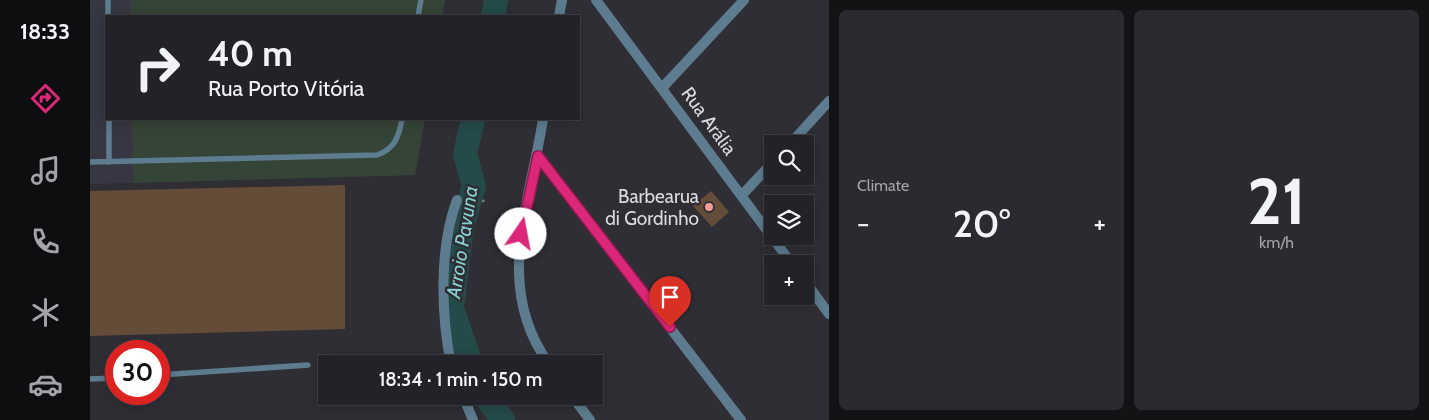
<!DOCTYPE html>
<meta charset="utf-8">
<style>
:root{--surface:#232228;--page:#2b2a30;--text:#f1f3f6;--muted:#a3a4a8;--line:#403f45;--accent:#db2777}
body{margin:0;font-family:Cabin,sans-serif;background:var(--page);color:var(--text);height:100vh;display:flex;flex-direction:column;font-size:19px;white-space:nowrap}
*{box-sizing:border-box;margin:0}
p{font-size:16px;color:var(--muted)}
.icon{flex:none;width:28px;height:28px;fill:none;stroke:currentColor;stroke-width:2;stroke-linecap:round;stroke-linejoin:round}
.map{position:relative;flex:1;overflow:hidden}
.details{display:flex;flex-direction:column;gap:10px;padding:10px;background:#131316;width:600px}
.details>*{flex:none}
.top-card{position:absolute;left:15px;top:15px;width:475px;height:105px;border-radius:0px;box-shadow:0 2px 12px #0003,0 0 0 1px var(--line);background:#232228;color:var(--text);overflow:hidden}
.fabs{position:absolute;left:674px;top:135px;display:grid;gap:10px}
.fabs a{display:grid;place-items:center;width:50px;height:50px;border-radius:0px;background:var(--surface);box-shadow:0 2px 12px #0003,0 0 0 1px var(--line);font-size:25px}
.speed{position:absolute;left:15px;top:340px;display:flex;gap:10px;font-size:25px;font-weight:700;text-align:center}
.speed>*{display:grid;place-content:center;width:65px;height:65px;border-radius:50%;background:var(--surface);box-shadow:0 2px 12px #0003,0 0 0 1px var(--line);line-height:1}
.speed .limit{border:8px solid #d22;background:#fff;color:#111}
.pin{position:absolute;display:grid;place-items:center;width:42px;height:42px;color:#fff;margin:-51px -21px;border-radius:50% 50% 50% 0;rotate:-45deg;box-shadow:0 0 5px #0007}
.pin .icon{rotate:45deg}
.me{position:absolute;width:55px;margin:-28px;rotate:12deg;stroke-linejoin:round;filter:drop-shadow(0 0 4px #0008)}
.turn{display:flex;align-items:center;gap:18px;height:105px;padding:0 20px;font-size:22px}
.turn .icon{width:65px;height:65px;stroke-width:2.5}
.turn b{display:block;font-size:35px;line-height:42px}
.big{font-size:38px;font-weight:600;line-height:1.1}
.details .tile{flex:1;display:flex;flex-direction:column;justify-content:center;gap:8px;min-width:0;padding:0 18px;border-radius:8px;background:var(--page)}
.details .dial{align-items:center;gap:0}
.dial b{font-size:65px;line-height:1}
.heat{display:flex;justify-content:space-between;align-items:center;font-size:28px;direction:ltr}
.details .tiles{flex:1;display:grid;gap:10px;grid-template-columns:repeat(2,1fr)}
.trip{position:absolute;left:228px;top:355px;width:285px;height:50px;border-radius:0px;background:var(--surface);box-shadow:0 2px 12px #0003,0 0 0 1px var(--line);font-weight:600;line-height:50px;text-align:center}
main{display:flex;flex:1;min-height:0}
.menu{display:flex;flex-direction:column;width:90px;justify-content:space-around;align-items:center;background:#0e0e10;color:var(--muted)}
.menu .icon{width:35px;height:35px}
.menu .current{color:var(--accent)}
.menu b{font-size:22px;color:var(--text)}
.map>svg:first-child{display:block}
</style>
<main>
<nav class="menu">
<b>18:33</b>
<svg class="icon current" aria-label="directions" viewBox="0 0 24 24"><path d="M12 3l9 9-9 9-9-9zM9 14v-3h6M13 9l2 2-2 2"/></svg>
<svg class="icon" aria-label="music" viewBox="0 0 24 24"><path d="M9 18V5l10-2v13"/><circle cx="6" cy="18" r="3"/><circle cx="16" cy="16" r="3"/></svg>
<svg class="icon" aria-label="phone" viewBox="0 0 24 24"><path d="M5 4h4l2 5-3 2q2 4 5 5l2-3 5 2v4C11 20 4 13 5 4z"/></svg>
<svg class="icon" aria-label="climate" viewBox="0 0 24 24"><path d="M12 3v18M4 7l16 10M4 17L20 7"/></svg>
<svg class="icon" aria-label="car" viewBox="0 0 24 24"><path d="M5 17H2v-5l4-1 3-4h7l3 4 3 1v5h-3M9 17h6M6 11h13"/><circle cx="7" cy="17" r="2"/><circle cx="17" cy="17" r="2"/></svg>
</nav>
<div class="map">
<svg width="739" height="420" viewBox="0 0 739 420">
<rect width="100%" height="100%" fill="#2f2e35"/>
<!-- built -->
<path fill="#373743" d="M0,0H355L352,16H16V119H335L325,175L0,184Z"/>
<!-- green -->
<g fill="#344436">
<path d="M40,0H355L352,16H41Z"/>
<path d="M42,119H335L325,175L43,183Z"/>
</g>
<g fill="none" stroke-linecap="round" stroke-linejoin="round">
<!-- river -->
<g stroke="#244a4a" stroke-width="24">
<path d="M403,16L406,0"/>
<path d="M381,364L362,308L372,227L384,186L375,154L383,119"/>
<path d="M395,396L413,420"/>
</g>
</g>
<!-- building -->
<g fill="#634d39">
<path d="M255,185V329L0,336V191Z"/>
<path d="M621,191L639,212L622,227L603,206Z"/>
</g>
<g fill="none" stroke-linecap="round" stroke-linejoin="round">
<!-- path -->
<path stroke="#7d7d82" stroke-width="2.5" stroke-dasharray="2.5 4" stroke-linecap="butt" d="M379,200L395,201"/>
<!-- lane -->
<g stroke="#5d7c8f" stroke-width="5.5">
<path d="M18,0V16"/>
<path d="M328,16L331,0"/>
<path d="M19,119V162"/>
<path d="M0,162L287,155C305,149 309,136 312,119"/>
<path d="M69,375L218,365"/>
<path d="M0,379L26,378"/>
</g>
<!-- street -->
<g stroke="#5d7c8f" stroke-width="10">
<path d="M506,0L702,264"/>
<path d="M469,16L472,0"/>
<path d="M573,87L654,0"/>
<path d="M453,119C440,203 403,287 459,364"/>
<path d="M700,144L739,101"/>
<path d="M448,156L651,420"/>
<path d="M652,195L682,163"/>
<path d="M715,281L739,314"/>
<path d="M361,364C351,315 349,247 367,200"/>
<path d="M373,396L383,420"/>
<path d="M482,396L500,420"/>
</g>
</g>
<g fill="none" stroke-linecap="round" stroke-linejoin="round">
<!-- route casing -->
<g stroke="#8e194d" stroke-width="12">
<path id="route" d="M431,234L448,156L580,327"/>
</g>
<!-- route -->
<use href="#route" stroke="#db2777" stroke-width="9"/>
</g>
<!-- markers -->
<circle fill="#f59c96" stroke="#2f2e35" stroke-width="2" cx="619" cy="207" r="5"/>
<g text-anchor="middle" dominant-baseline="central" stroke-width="5" stroke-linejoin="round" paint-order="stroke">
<!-- street labels -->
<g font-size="19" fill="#dbdbdf" stroke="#2f2e35">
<text transform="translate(619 121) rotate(54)">Rua Arália</text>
</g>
<!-- poi labels -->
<g font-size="19" fill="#dbdbdf" stroke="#2f2e35" text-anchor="end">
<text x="609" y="196">Barbearua<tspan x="609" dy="22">di Gordinho</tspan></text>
</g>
<!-- water labels -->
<g font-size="20" font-style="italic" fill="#86d0d0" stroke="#2f2e35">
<text transform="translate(372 242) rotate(-81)">Arroio Pavuna</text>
</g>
</g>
</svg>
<div class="fabs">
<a><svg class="icon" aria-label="search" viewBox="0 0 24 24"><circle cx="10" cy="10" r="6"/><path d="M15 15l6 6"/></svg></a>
<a><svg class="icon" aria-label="layers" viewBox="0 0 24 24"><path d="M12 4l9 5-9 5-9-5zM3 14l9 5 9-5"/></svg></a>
<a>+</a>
</div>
<div class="speed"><div class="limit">30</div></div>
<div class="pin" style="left:580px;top:327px;background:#d93025"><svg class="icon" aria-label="arrive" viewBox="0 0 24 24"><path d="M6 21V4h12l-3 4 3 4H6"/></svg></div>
<svg class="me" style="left:431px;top:234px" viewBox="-20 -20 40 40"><circle r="19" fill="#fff"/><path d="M0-13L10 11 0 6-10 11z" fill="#db2777"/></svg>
<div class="trip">18:34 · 1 min · 150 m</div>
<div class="top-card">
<div class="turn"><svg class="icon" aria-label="right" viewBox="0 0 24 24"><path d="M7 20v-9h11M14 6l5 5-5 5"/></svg><div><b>40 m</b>Rua Porto Vitória</div></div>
</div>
</div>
<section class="details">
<div class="tiles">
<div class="tile"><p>Climate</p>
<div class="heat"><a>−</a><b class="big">20°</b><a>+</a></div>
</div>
<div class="tile dial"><b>21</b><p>km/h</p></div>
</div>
</section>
</main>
